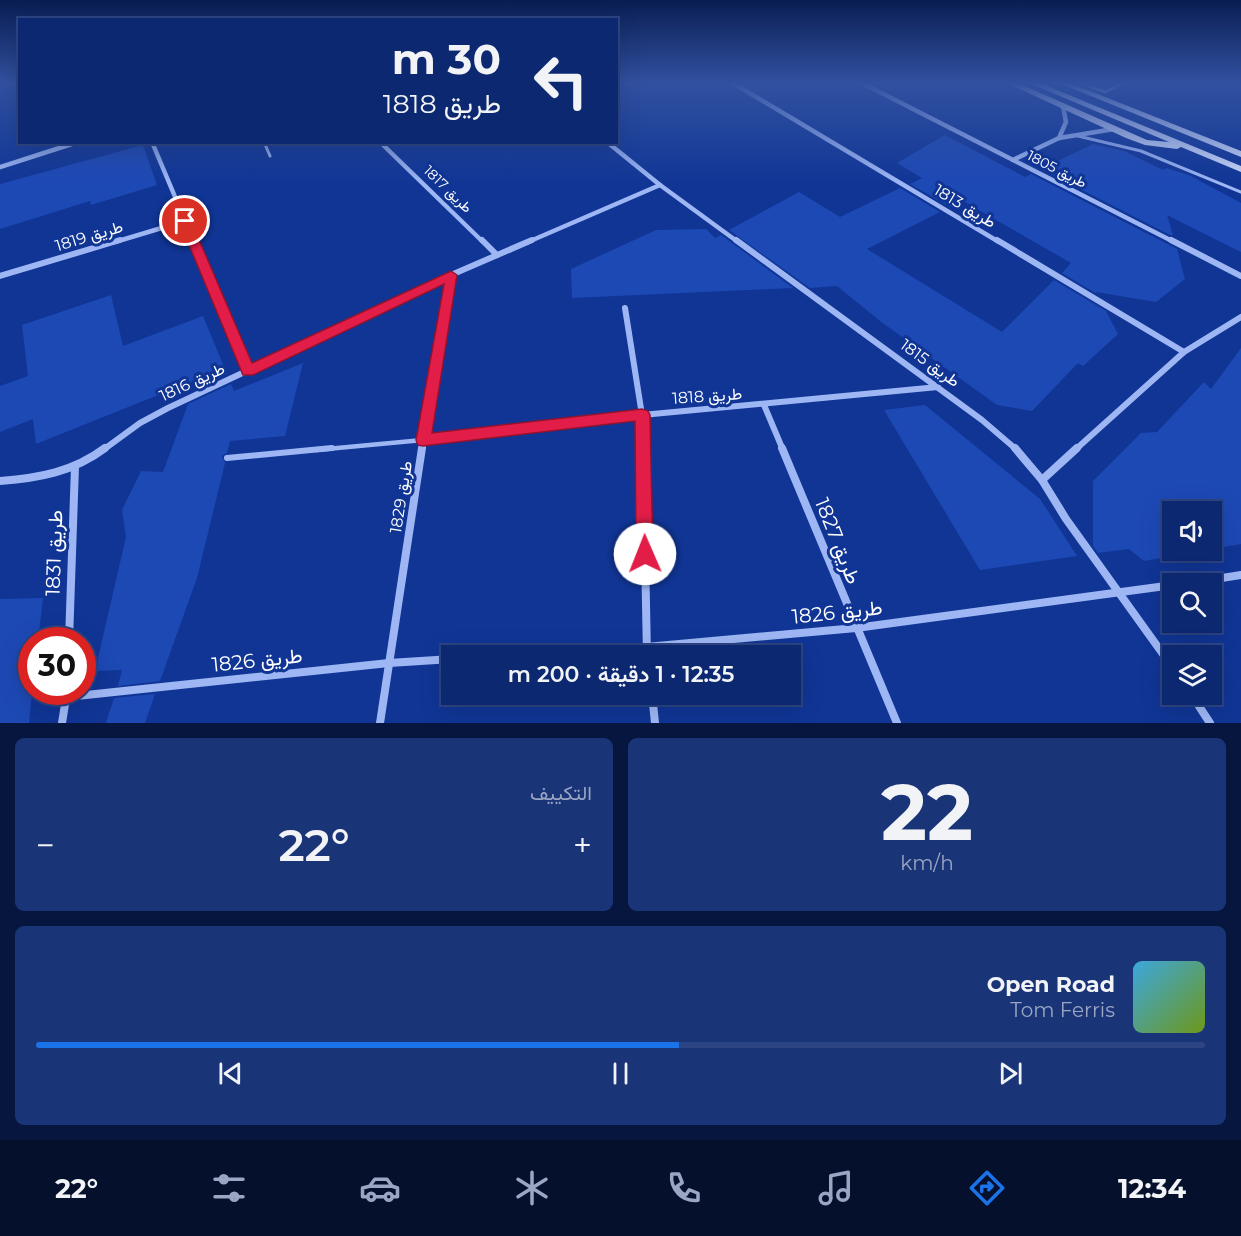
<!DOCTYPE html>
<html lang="ar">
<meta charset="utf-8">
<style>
:root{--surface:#0c2870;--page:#1a3478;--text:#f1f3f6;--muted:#9aa6c3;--line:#2c4483;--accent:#1a73e8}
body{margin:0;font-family:Montserrat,Vazirmatn,sans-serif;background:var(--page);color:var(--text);direction:rtl;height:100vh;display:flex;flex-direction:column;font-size:22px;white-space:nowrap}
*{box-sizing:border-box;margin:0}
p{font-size:20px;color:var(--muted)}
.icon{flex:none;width:33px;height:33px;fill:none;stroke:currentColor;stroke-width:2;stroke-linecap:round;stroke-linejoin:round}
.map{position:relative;height:723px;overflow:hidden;direction:ltr}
.drawer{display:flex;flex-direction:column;gap:15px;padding:15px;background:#07163e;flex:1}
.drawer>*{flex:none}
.banner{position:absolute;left:18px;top:18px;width:600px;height:126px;border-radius:0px;box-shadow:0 6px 24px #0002,0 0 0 2px var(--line);direction:rtl;background:#0c2870;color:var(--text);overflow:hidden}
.fabs{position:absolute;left:1162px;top:501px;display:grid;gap:12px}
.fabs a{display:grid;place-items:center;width:60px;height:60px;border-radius:0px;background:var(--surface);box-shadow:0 6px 24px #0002,0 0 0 2px var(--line);font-size:30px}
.speed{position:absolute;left:18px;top:627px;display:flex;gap:12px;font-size:30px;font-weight:700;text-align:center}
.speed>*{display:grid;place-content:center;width:78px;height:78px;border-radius:50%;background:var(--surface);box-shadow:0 6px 24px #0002,0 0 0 2px var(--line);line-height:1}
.speed .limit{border:9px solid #d22;background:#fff;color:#111}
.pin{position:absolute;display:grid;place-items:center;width:51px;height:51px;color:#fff;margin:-26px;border:3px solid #fff;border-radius:50%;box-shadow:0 2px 6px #0007}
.me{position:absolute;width:66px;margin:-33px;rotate:359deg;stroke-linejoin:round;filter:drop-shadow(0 0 4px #0008)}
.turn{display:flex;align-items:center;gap:21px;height:126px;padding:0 18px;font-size:27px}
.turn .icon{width:78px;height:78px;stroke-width:2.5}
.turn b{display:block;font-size:42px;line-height:51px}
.big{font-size:45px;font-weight:600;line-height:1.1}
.drawer .tile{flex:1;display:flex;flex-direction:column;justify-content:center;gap:9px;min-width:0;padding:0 21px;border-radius:9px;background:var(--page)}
.drawer .dial{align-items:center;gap:0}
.dial b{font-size:78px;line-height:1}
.song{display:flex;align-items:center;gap:18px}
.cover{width:72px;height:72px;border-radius:9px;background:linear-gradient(135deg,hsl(200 70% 55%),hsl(80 70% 35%))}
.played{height:6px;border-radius:3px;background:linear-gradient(90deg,var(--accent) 55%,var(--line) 55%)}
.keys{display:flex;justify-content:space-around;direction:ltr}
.heat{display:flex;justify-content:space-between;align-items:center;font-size:33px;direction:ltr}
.drawer .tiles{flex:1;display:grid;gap:15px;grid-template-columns:1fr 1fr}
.tile:last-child{grid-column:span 2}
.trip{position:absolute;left:441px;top:645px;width:360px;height:60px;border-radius:0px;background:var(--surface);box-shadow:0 6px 24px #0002,0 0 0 2px var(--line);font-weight:600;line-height:60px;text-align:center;direction:rtl}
.dock{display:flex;height:96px;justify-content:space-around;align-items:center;background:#05102d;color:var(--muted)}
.dock .icon{width:42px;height:42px}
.dock .active{color:var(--accent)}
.dock b{font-size:27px;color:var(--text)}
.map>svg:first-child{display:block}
</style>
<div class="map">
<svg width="1241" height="723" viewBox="0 0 1241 723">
<rect width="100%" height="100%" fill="#103595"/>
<!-- building -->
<g fill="#1d49b5">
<path d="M945,135L1025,177L1031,174L1177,249L1185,279L1156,302L1096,292L1097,294L1062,273L1071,263L963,201L950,207L910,184L922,178L897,163Z"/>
<path d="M1093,144L1124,151L1163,170L1167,168L1191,176L1241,203V252L1167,215L1173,235H1170L1041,169Z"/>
<path d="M143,145L157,185L91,205L90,201L0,229V184Z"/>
<path d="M900,188L940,212L867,249L1002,332L1054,280L1106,311L1118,334L1083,366L1078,363L1032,411L997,405L880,321L837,286L810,288L729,230L799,192L840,217Z"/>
<path d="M706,229L715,238L721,235L793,288L572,298L571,269L656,230Z"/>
<path d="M111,295L123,346L203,316L227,374L193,390L198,379L36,444L33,419L0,432V386L28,376L22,325Z"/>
<path d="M1241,348V544L1212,549V512H1173V550H1206L1144,561L1129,549L1098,553L1093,546V481L1141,433L1157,432L1204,382L1211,389Z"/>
<path d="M303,363L285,436L230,441L227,453L222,456L225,463L197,578L160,681L118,686L122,670L95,671L126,537L122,510L141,471L163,472L188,404L231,384L234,391Z"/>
<path d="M925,405L1040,499L1077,556L980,570L884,410Z"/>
<path d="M43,598L38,640H32V692L29,723H0V599Z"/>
<path d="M155,694L145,723H106L114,698Z"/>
</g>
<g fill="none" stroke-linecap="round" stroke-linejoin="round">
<!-- service-far2 -->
<g stroke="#9eb7f4" stroke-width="3">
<path d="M1080,83L1105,92L1124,83"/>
<path d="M1078,136L1141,151L1241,192"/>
<path d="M264,142L270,156"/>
</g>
<!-- service-far1 -->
<path stroke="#9eb7f4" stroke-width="4.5" d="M316,450L423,440"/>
<!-- service -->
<path stroke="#9eb7f4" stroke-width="6" d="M227,458L332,448"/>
<!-- minor-far2 -->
<g stroke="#9eb7f4" stroke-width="4.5">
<path d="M733,83L999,242"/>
<path d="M862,83L1174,242"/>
<path d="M1059,138L1066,122L1063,106"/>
<path d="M152,142L194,242"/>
<path d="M380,142L483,242"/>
<path d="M607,142L660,185L738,242"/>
<path d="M1013,160L1059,138L1114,129"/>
<path d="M0,167L78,142"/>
<path d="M115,242L185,221"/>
<path d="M528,242L660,185"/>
</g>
<!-- minor-far1 -->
<g stroke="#9eb7f4" stroke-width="6">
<path d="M193,240L248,371"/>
<path d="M482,240L497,255"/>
<path d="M736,240L982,420L1017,450"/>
<path d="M997,240L1184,352"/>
<path d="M1171,240L1241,276"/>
<path d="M0,276L120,240"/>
<path d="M625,308L642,415L643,450"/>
<path d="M764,405L783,450"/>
<path d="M423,440L642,415L938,387"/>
<path d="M103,450L140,423L168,408L451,275L532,240"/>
<path d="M422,450L451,275"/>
<path d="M1075,450L1184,352L1241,317"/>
</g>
<!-- minor -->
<g stroke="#9eb7f4" stroke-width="8">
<path d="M643,448L647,656"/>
<path d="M782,448L897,723"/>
<path d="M1015,448L1042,480L1066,519L1173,668"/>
<path d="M1042,480L1077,448"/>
<path d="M0,481C39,478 73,472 105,448"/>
<path d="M1184,584L1241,575"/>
<path d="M69,640L75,467"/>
<path d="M503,656L646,647L856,628L1173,585"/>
<path d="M652,694L655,723"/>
<path d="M1191,694L1210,723"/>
<path d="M67,697L389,663L452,659"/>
<path d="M62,723L67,692"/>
<path d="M380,723L422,448"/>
</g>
<!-- secondary -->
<g fill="#cedbfd" fill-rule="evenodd">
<path d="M1007,83H1018L1147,140L1169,142L1029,83H1040L1241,166V172L1181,147L1177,149L1145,145L1126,138Z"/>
<path d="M1059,83H1070L1241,151V157Z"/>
</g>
</g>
<!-- sky -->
<linearGradient id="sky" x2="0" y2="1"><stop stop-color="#091d52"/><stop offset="0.45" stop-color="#3151a0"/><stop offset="1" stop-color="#3151a0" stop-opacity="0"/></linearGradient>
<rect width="1241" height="184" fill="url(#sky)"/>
<!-- route -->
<path fill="#e11d48" stroke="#92132f" stroke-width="1.5" d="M185,217L191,221L252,363L451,271L457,275L432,433L642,409L648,411L650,415L653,554L651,559L645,562L639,559L636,554L635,421L423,446L418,445L416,440L444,284L253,375H243L179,221Z"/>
<g text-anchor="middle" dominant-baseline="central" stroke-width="6" stroke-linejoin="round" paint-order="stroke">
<!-- far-street labels -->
<g font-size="14" fill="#fff" stroke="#103595">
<text transform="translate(1057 169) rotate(27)">طريق 1805</text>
<text transform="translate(448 189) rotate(44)">طريق 1817</text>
</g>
<!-- street labels -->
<g font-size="16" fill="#fff" stroke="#103595">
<text transform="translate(965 206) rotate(31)">طريق 1813</text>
<text transform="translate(89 236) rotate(-17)">طريق 1819</text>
<text transform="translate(930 363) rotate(36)">طريق 1815</text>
<text transform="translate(192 382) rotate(-25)">طريق 1816</text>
<text transform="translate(707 396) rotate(-4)">طريق 1818</text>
<text transform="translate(401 497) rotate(-81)">طريق 1829</text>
</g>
<!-- near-street labels -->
<g font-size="20" fill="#fff" stroke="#103595">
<text transform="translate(838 541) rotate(68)">طريق 1827</text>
<text transform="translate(54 553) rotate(-88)">طريق 1831</text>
<text transform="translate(837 612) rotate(-6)">طريق 1826</text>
<text transform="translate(257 660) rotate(-6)">طريق 1826</text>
</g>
</g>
</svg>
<div class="fabs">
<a><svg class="icon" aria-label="sound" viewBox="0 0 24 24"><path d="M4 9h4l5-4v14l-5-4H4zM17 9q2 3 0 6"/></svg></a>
<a><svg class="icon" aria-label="search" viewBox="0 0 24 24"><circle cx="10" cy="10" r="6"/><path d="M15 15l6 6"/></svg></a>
<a><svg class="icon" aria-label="layers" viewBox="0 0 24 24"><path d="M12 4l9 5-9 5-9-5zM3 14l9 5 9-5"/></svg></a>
</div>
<div class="speed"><div class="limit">30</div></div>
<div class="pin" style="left:185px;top:221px;background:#d93025"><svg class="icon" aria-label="arrive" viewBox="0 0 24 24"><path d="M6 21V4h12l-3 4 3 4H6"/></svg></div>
<svg class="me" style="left:645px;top:554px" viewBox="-20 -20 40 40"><circle r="19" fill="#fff"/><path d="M0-13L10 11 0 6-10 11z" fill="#e11d48"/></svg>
<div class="trip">12:35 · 1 دقيقة · 200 m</div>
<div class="banner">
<div class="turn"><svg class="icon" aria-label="left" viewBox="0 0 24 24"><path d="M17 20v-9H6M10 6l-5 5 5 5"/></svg><div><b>30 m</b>طريق 1818</div></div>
</div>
</div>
<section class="drawer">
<div class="tiles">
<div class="tile dial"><b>22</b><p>km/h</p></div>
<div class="tile"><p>التكييف</p>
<div class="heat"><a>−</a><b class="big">22°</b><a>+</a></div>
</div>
<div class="tile">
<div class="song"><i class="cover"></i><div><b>Open Road</b><p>Tom Ferris</p></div></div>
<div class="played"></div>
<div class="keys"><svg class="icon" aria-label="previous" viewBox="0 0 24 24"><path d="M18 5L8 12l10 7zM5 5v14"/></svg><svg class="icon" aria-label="pause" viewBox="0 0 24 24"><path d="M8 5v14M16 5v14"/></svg><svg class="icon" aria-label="next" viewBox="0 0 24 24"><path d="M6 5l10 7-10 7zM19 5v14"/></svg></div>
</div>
</div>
</section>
<nav class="dock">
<b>12:34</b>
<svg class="icon active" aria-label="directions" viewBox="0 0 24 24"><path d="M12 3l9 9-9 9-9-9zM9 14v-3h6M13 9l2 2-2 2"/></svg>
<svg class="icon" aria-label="music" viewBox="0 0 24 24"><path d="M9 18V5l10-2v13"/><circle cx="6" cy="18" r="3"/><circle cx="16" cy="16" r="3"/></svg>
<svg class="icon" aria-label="phone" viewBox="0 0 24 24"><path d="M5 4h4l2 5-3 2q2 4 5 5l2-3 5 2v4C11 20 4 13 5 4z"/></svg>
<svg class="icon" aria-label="climate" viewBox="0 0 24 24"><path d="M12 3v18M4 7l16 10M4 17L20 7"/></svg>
<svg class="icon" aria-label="car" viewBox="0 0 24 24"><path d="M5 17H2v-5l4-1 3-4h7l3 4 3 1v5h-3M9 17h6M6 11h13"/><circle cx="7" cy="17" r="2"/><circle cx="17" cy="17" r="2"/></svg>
<svg class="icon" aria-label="filters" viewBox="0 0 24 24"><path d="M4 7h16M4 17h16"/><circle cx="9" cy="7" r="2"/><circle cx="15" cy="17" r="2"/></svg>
<b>22°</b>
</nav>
